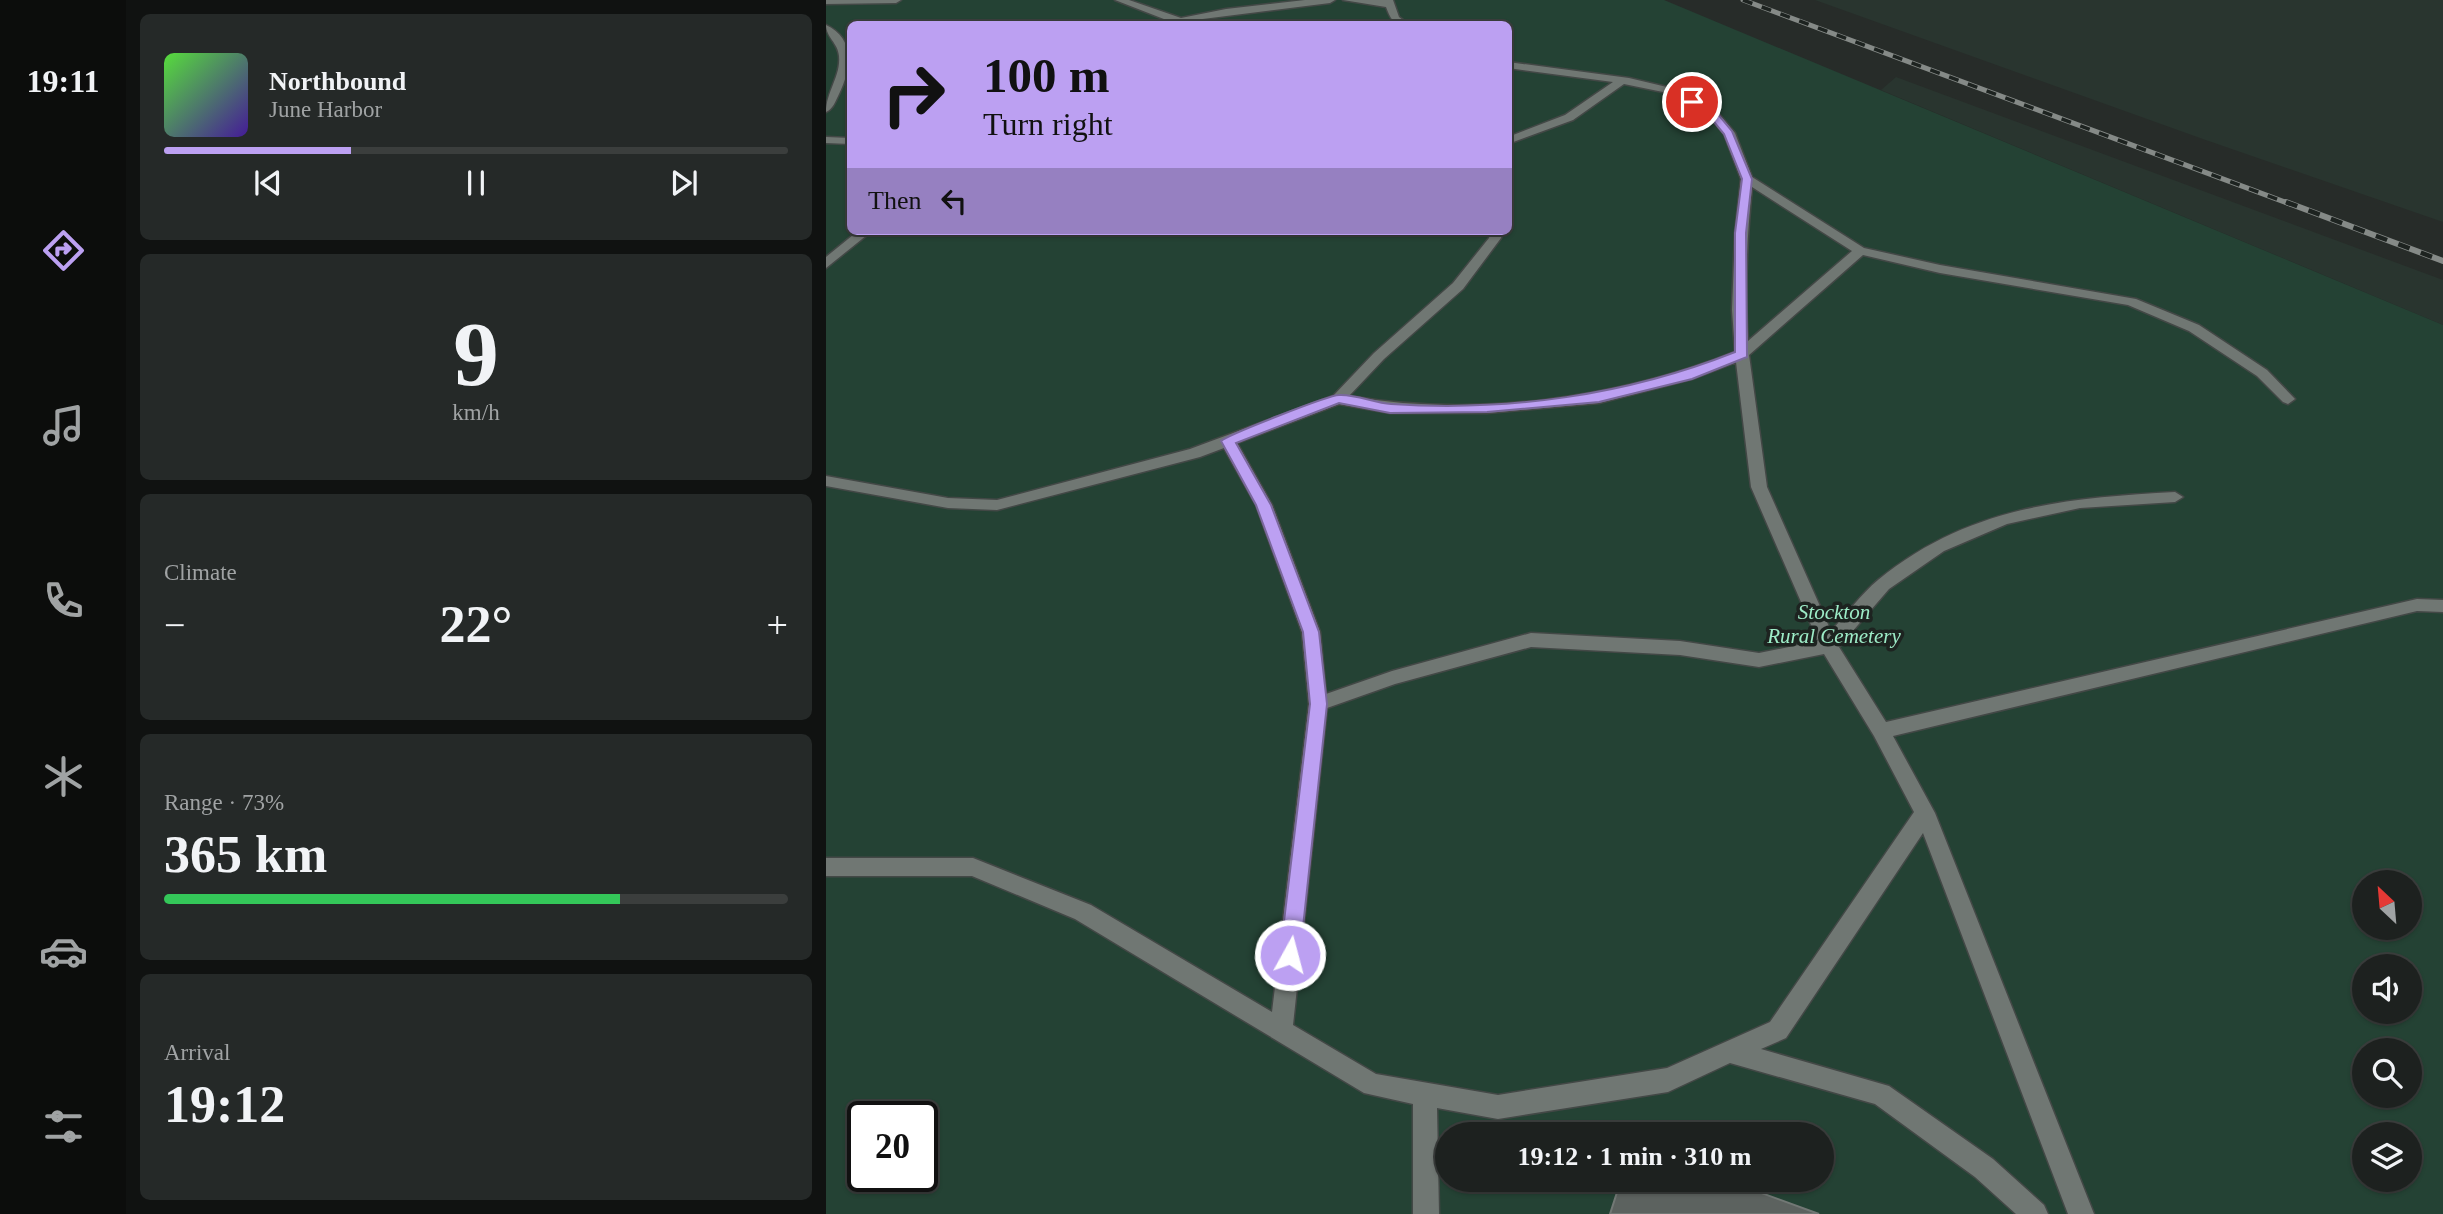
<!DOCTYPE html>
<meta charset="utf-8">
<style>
:root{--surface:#1d211f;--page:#252928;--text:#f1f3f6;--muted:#a0a3a4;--line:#3b3e3d;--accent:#bca0f2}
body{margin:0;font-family:Georgia,serif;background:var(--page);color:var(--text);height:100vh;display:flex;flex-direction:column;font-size:26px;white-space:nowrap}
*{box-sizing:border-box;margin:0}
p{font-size:23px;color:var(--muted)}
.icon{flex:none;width:38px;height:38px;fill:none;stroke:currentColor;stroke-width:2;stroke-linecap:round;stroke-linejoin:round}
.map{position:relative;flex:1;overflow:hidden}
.sheet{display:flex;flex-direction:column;gap:14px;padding:14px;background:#101211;width:700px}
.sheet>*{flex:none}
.top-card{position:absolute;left:21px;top:21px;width:665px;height:214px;border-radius:10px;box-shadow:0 2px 5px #0004,0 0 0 2px var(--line);background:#bca0f2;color:#111;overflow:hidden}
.needle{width:46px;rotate:334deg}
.tools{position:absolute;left:1526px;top:870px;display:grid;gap:14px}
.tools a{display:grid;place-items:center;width:70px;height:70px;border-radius:50%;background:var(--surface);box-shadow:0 2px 5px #0004,0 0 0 2px var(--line);font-size:35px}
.speed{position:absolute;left:21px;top:1101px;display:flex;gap:14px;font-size:35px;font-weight:700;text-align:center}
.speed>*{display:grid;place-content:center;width:91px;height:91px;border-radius:50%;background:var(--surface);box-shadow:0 2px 5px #0004,0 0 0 2px var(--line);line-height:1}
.speed .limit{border:4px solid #111;border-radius:10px;background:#fff;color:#111}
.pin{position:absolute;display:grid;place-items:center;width:60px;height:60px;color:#fff;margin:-30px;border:4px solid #fff;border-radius:50%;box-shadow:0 2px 7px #0007}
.me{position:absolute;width:77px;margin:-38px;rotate:7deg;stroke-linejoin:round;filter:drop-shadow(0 0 5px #0008)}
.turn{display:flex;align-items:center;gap:24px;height:147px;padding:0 21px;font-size:32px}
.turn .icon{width:91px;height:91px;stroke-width:2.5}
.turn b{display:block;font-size:49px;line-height:60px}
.then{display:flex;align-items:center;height:66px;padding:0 21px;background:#0003;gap:14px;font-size:26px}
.big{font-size:52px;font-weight:800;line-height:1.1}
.sheet .card{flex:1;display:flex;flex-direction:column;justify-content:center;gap:10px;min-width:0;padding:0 24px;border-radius:10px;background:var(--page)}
.sheet .dial{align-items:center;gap:0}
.dial b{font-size:91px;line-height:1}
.song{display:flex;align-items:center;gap:21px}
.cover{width:84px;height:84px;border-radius:10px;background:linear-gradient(135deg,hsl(110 70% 55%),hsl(260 70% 35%))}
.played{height:7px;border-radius:4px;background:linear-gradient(90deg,var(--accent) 30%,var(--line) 30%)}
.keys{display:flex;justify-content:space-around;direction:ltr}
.heat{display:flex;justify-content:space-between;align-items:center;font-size:38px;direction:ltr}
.charge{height:10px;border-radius:5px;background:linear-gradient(90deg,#34c759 73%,var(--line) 0)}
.trip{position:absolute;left:609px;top:1122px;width:399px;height:70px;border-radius:35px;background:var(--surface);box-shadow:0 2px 5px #0004,0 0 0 2px var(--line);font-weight:800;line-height:70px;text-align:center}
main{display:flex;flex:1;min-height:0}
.dock{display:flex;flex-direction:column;width:126px;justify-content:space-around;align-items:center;background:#0c0d0c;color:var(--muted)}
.dock .icon{width:49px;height:49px}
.dock .active{color:var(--accent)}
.dock b{font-size:32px;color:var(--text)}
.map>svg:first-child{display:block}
</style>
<main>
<nav class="dock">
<b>19:11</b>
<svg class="icon active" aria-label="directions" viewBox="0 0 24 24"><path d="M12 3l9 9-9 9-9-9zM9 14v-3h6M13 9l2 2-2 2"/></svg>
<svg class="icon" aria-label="music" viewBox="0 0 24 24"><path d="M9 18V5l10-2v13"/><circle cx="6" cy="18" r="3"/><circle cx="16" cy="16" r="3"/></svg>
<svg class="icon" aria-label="phone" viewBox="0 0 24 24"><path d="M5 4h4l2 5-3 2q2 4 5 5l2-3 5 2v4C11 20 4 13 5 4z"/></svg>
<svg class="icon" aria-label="climate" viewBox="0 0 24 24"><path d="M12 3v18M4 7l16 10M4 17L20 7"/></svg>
<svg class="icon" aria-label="car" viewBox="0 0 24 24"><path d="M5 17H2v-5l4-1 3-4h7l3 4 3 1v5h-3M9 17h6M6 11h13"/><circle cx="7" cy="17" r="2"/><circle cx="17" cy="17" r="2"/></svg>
<svg class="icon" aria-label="filters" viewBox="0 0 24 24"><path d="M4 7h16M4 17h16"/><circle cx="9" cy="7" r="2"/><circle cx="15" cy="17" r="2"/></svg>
</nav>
<section class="sheet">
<div class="card">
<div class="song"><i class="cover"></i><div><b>Northbound</b><p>June Harbor</p></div></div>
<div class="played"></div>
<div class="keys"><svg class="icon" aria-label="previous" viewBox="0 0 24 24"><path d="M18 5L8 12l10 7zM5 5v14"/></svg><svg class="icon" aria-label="pause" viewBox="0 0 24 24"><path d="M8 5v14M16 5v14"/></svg><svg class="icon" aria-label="next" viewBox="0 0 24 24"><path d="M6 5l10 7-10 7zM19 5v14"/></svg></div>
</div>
<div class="card dial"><b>9</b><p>km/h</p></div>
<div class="card"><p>Climate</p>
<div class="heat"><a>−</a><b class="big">22°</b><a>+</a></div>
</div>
<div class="card"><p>Range · 73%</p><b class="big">365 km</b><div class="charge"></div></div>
<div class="card"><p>Arrival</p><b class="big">19:12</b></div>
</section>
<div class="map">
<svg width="1617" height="1214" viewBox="0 0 1617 1214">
<rect width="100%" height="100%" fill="#272c29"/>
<!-- built -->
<g fill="#29352f">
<path d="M989,0H1617V222L1374,138Z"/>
<path d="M1070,77L1617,280V325L1055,90Z"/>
</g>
<!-- green -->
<path fill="#244234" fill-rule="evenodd" d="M0,0H838L1617,325V1214H0ZM24,24H682V231H24ZM1538,882H1584V928H1538ZM1538,966H1584V1012H1538ZM1538,1050H1584V1096H1538ZM37,1116H96V1176H37ZM621,1134H996V1180H621ZM1538,1134H1584V1180H1538Z"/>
<!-- building -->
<path fill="#5c625f" stroke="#727875" stroke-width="2" d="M795,1180H900L993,1214H784Z"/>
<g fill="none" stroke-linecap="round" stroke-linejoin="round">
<!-- lane casing -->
<g stroke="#434846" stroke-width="3">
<g id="lane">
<path d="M0,0H75L70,3L0,4Z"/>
<path d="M289,0H303L355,18L400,9L479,0H509L504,3L337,24L343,21Z"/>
<path d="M517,0H567L573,17L582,24C568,26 565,20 560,7Z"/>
<path d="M0,25C30,39 25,70 13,94C9,102 7,109 0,112C0,92 15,76 13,56C12,43 0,37 0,25Z"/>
<path d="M682,62L803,78L845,88L892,113L909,133L926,177L1038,248L1114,265L1310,299L1373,325L1441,370L1469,399L1462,404L1457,402L1431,376L1363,331L1302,305L1114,273L1037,255L923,355L941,487L1005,631C1020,615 1035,594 1052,580C1141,507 1239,498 1349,492L1357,497L1349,502L1254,508L1181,524L1118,551L1063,589L1013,647L1060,722L1591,599L1617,600V612L1591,611L1067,736L1109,813L1268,1214H1242L1097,833L960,1038L935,1049L1063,1086L1167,1159L1218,1205L1222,1214H1190L1149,1177L1049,1104L904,1063L842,1092L672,1119L611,1108L613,1214H587V1104L538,1093L249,919L146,876H0V858H147L265,905L446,1012L483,704L476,632L430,505L398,448L374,457L171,510L122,508L0,486V476L122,498L171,500L364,449L507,396L548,353L627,283L663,238L665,231H677L675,238L637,289L558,359L523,396C649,418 790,399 909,352L906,310L909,233L915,179L898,134L884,117L837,92L798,84L747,120L682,144V137L739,115L787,82L682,68ZM926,187L1026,251L922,341C918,290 921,239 926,187ZM910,362L925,487L992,641L933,653L854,641L705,633L566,671L500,694L494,632L446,505L411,443L513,404L564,413H661L773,403L866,379ZM705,647L854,655L933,667L998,654L1048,736L1088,812L944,1022L841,1068L672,1095L550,1074L467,1025L501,708L569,684Z"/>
<path d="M0,137L24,138V144L0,143Z"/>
<path d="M32,231H46L0,268V257Z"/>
</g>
</g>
<!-- lane -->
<use href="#lane" fill="#707773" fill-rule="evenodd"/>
<!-- rail-far1 casing -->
<g stroke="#858a87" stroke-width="5">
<path id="rail-far1" d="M917,0L1464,204"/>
</g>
<!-- rail casing -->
<g stroke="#858a87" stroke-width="6">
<path id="rail" d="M1460,202L1617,261"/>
</g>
<!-- rail-far1 -->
<use href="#rail-far1" stroke="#1d2320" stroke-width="3.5" stroke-dasharray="10" stroke-linecap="butt"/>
<!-- rail -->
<use href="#rail" stroke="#1d2320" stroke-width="4.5" stroke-dasharray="12" stroke-linecap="butt"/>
</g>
<!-- route -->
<path fill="#bca0f2" stroke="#7a689d" stroke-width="2" d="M862,99H869L891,113L906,131L926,179L920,233L921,357L866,379L773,402L661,412L564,413L513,403L410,443L445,505L493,632L501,704L474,955L471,962L464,965L457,962L454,955L484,704L477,632L430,505L395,441C401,435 503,395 513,395C530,394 548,403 565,404C682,412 801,395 909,352V233L916,179L898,134L884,117L862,104Z"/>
<g text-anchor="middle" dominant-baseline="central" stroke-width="7" stroke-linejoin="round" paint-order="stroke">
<!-- park labels -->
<g font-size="21" font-style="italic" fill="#9decc7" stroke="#1d2320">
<text x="1008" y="612">Stockton<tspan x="1008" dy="24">Rural Cemetery</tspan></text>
</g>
</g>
</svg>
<div class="tools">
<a><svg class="needle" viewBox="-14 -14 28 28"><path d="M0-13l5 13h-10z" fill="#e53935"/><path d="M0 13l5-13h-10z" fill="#a0a3a4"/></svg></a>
<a><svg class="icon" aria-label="sound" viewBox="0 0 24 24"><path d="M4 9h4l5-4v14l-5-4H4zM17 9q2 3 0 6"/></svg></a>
<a><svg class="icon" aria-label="search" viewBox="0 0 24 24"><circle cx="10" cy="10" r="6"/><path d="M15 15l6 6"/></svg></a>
<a><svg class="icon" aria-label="layers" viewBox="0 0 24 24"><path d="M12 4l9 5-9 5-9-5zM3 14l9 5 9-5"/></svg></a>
</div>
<div class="speed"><div class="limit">20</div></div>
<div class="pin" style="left:866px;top:102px;background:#d93025"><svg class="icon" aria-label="arrive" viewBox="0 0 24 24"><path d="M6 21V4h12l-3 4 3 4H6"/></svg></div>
<svg class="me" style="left:464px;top:955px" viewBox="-20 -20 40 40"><circle r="17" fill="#bca0f2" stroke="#fff" stroke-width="3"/><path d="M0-11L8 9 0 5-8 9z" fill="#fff"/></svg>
<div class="trip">19:12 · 1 min · 310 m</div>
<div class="top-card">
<div class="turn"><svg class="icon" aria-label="right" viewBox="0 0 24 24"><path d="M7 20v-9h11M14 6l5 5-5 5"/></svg><div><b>100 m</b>Turn right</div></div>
<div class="then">Then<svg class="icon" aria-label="left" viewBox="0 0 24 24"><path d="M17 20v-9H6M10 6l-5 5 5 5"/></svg></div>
</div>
</div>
</main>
